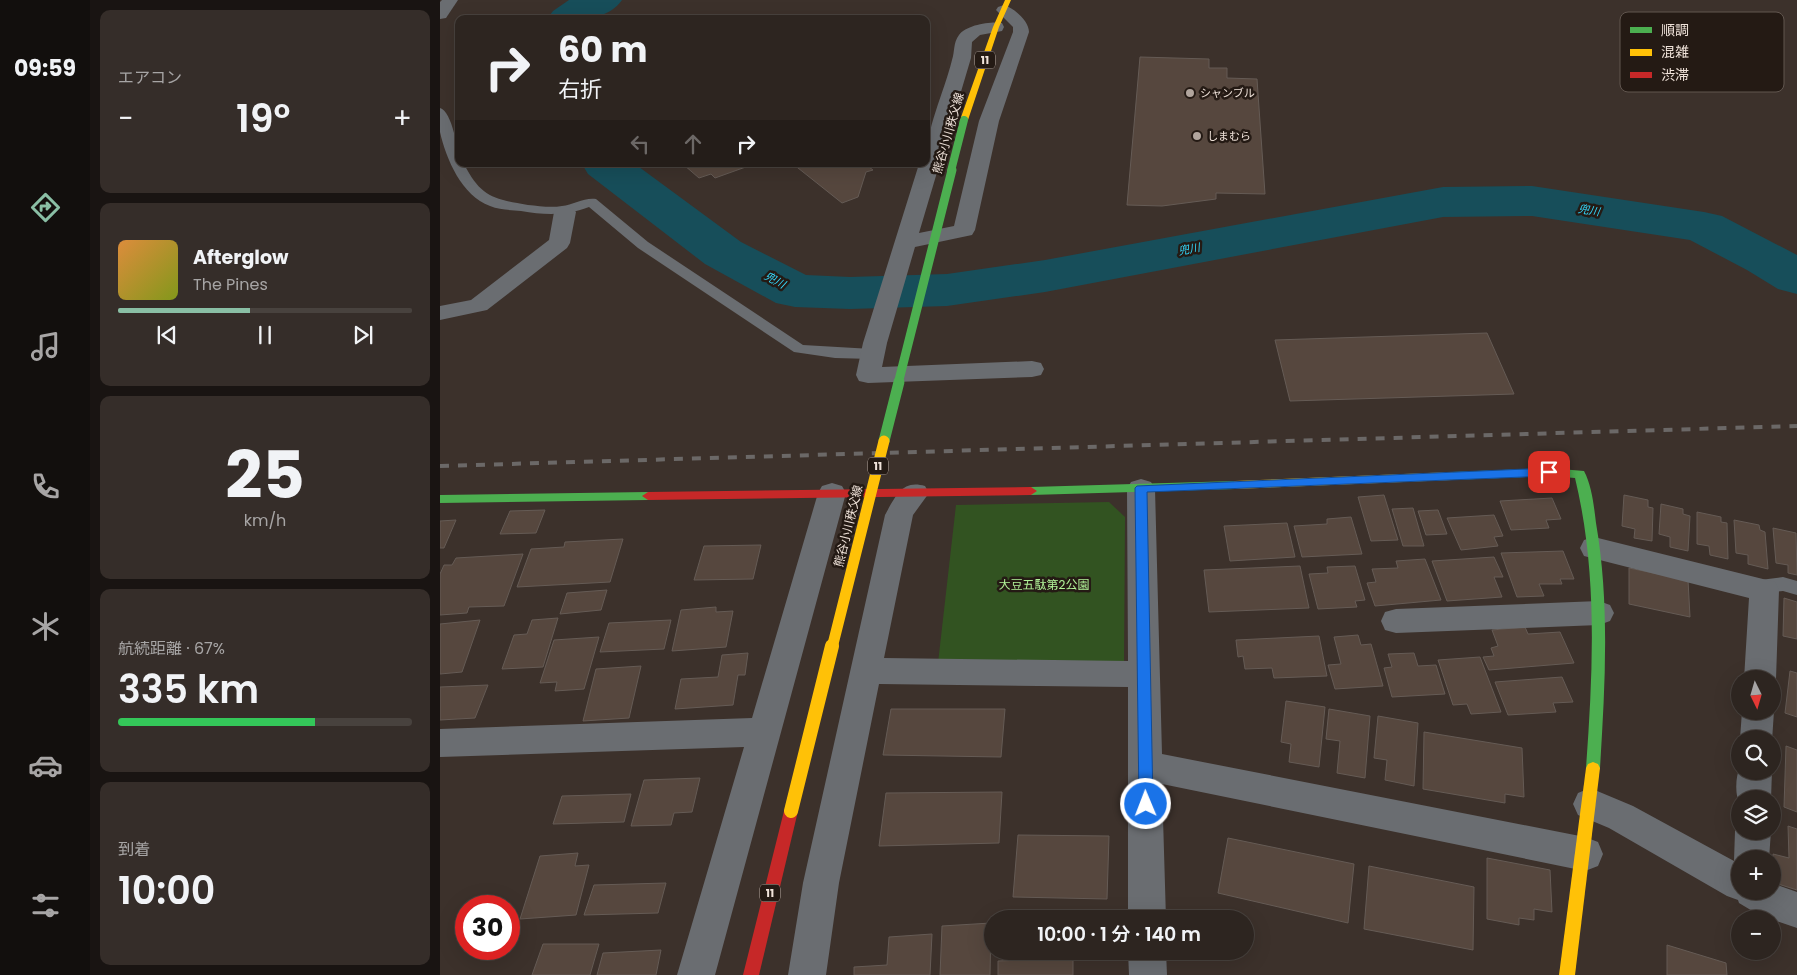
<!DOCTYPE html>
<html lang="ja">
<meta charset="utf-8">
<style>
:root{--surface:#2d2520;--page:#352d29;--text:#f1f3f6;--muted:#a7a5a5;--line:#48423e;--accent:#8abfa5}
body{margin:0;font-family:Poppins,"Noto Sans JP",sans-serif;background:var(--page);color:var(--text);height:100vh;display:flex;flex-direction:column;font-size:19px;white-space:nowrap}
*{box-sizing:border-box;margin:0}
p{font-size:16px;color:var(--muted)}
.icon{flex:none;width:28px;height:28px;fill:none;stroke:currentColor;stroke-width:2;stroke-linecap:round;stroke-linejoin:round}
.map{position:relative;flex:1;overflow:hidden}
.drawer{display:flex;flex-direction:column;gap:10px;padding:10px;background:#191412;width:350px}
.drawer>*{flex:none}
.hud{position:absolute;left:15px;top:15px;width:475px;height:152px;border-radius:10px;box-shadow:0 5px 20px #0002,0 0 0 1px var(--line);background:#2d2520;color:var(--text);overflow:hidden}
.needle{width:32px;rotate:175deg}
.controls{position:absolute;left:1291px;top:670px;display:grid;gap:10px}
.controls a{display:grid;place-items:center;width:50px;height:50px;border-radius:50%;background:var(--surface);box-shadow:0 5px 20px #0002,0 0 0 1px var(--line);font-size:25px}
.speed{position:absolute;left:15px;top:895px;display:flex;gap:10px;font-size:25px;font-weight:700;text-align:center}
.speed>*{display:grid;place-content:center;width:65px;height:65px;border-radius:50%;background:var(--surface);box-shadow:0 5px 20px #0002,0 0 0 1px var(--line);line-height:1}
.speed .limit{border:8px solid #d22;background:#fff;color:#111}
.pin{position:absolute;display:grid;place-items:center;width:42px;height:42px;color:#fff;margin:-21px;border-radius:10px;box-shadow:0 2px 8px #0006}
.me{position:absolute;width:55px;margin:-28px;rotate:359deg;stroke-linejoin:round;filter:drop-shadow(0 0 4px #0008)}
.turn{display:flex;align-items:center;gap:18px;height:105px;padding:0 20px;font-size:22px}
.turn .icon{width:65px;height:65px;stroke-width:2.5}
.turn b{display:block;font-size:35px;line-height:42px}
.lanes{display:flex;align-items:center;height:48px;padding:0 20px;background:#0003;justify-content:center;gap:25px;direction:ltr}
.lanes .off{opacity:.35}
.big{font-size:38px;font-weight:600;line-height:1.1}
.drawer .tile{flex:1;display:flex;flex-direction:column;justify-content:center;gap:8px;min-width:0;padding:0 18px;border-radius:10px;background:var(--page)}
.drawer .dial{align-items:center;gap:0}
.dial b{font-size:65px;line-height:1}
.song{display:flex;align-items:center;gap:15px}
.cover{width:60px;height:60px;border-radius:8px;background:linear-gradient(135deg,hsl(30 70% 55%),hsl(70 70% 35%))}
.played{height:5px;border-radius:2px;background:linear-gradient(90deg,var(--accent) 45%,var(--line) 45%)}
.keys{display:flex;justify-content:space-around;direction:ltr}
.heat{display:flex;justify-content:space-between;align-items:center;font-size:28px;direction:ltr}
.charge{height:8px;border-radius:4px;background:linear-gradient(90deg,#34c759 67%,var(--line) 0)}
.trip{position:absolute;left:544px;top:910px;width:270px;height:50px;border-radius:25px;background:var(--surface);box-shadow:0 5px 20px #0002,0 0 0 1px var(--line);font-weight:600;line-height:50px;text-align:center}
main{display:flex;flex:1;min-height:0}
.menu{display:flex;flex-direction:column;width:90px;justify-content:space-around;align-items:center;background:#120f0d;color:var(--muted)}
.menu .icon{width:35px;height:35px}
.menu .selected{color:var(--accent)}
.menu b{font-size:22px;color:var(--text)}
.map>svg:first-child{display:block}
</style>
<main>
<nav class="menu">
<b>09:59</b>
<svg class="icon selected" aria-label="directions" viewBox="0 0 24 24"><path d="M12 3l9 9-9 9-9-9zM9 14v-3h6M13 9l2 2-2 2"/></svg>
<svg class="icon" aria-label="music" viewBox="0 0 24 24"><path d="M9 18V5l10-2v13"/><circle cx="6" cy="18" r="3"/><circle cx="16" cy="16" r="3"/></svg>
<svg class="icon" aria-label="phone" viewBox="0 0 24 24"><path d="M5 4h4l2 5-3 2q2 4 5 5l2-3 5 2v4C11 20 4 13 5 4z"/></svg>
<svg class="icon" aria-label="climate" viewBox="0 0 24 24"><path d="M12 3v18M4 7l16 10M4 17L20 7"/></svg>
<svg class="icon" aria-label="car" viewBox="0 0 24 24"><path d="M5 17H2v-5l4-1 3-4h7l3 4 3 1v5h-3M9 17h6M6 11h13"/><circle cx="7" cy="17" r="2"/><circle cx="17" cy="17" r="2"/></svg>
<svg class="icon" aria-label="filters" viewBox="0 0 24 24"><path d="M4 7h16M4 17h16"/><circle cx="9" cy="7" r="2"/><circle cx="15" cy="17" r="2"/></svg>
</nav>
<section class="drawer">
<div class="tile"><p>エアコン</p>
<div class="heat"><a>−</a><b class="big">19°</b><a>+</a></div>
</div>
<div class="tile">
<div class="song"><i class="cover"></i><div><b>Afterglow</b><p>The Pines</p></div></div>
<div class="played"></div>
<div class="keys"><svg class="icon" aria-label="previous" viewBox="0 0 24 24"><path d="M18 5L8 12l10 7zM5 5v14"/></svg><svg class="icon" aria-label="pause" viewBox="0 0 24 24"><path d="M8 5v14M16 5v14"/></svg><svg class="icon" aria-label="next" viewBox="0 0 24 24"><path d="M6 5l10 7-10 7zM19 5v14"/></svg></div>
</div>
<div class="tile dial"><b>25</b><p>km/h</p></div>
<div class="tile"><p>航続距離 · 67%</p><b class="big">335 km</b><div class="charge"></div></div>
<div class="tile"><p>到着</p><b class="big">10:00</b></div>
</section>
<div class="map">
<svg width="1357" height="975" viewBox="0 0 1357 975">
<rect width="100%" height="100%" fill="#3c312b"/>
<!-- green -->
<path fill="#325321" d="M669,502L685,517L684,662L498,663L516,505Z"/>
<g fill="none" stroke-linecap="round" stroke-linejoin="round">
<!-- river -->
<g fill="#174e5a" fill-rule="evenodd">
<path d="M129,0H182C166,23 133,19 107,19L113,11Z"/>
<path d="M142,164H195L301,242L366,275L410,277L507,274L605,260L1003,187L1092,186L1264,212L1282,216L1357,255V294L1338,289L1307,270L1250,240L1092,216L1003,217L605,292L507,306L410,309L355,307L336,303L265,264L148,174Z"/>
</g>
</g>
<!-- building -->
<g fill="#56473e" stroke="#655b55">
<path d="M700,57L769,59V68H787V78L817,79L825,194L776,193V199L722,206L687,205Z"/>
<path d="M248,164H314L275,178L271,174L259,178L244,165Z"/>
<path d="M353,164H425L433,170L426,172L418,197L402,203Z"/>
<path d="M1047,333L1074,394L850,401L835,340Z"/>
<path d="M944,495L958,540L931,541L918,497Z"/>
<path d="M1184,495L1208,500V507L1213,508L1212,541L1194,538L1195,529L1182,526Z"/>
<path d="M1112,498L1121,519L1106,520L1109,528L1071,530L1060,501Z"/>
<path d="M1221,504L1243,509V514L1250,516L1248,551L1230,547V537L1219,534Z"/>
<path d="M973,508L984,546H963L952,509Z"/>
<path d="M105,510L96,533L60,534L70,511Z"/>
<path d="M998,510L1007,534L986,535L978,511Z"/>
<path d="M1257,512L1281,517V522L1287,523L1288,559L1270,555L1269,546L1257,544Z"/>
<path d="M1054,515L1063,536L1054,537L1058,546L1021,550L1007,518Z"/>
<path d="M911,517L922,554L862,557L854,526L887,524V519Z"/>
<path d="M16,520L4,548H0V521Z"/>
<path d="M1294,520L1319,525L1320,530L1325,532L1328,569L1308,564V555L1296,553Z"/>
<path d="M847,523L855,557L790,561L784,526Z"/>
<path d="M1333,528L1356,533L1357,575L1348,573V565L1336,563Z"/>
<path d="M183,539L170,582L77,587L91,549L124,547L125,542Z"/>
<path d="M321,545L313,579L254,580L264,546Z"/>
<path d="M1123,551L1134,579H1120L1122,584H1099L1104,596L1077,597L1061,553Z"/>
<path d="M83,554L64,606L29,607L27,613L0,615V574L4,565H12L16,558Z"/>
<path d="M1054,557L1063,577H1054L1062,597L1007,601L992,561Z"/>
<path d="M985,559L1001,600L935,606L927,583L936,582L932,569L958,568L956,561Z"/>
<path d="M860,566L869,608L769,612L764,570Z"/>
<path d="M915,566L925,600L915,601L917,607L878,609L869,574L888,573L887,567Z"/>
<path d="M1189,568L1248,580L1250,617L1189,604Z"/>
<path d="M167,590L161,610L120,614L127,593Z"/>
<path d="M1344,598L1357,602V639L1343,636Z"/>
<path d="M276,607V612L293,611L286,647L232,651L241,610Z"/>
<path d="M118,618L103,667L62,669L74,635L87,634L92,620Z"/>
<path d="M40,620L22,672L0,674V624Z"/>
<path d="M231,620L224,649L160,652L169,623Z"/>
<path d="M1085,627L1088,634L1120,632L1134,663L1049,670L1043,657L1054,656L1051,648L1058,646L1052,630Z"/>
<path d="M918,635L921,645L931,644L943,686L895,689L888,665L901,664L894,637Z"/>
<path d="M879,636L887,676L834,678L832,668L805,669L803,656L798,657L796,640Z"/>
<path d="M159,637L144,689L115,691L117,682L100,683L114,640Z"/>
<path d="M308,653L305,675H298L293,705L235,709L241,679L278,677L282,655Z"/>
<path d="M974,653L978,666L996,665L1005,694L952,697L944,668L952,667L948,654Z"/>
<path d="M1040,657L1061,712L1031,714L1027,704L1013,705L998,660Z"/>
<path d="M201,666L189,718L143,721L156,669Z"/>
<path d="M1350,671L1357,673V717L1345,713Z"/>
<path d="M1122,677L1133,702L1113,703L1116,712L1068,715L1055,682Z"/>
<path d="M48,685L35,718L0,720V687Z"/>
<path d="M846,701L885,707L879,767L849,762L851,744L841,742Z"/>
<path d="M451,709H565L561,757L443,755Z"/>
<path d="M889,709L930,716L925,778L897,773L900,741L886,739Z"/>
<path d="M938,716L978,723L974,786L945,780L947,760L934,758Z"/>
<path d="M984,732L1082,748L1084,797L1065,794V803L983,789Z"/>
<path d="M1346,746L1357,750V812L1344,807Z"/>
<path d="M260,778L252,812L234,813L231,825L191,826L204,780Z"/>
<path d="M562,792L559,843L439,846L446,793Z"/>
<path d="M191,794L184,822L113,824L122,796Z"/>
<path d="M1348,826L1357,829V890L1335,883L1333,854L1349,858Z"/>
<path d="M578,835L669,836L667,899L573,897Z"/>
<path d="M788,838L914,864L908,923L778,893Z"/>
<path d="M138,853L135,866L149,865L136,915L80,919L100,856Z"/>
<path d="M1047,858L1110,870L1112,912L1094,909V920L1079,918V925L1047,919Z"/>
<path d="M929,866L1034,887L1033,950L924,929Z"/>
<path d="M226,883L218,913L144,915L154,885Z"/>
<path d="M551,923L550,975H500L502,926Z"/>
<path d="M492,934L490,975H414V967L447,965L449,937Z"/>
<path d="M103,944H159L150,975H92Z"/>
<path d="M1227,945L1286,963L1287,975H1227Z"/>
<path d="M221,950L216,975H157L163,953Z"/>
<path d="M633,958V975H558V961Z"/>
</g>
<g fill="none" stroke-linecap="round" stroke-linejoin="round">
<!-- lane -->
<g fill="#6a6d71" fill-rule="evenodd">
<path d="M0,108C12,111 19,152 19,164H24C41,197 53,199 88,205C99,206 111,208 122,206C133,205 145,197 156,199L208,242L363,345L432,349L437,351L440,354L437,357L432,359L395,358L354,352L198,248L149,207C125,216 105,215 81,211C71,210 60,210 50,206C22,196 6,159 0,132C0,124 0,116 0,108Z"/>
<path d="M1343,577L1357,581V595L1343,591L1333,592L1331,595L1324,597L1317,595L1314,590L1320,580Z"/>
</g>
<!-- street -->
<g fill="#6a6d71" fill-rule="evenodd">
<path d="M2,0H18L6,18L0,19V2Z"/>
<path d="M564,5C574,8 589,21 589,32L559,121L535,230L532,235L475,247L447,343L442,367L592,361L601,363L604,369L601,375L592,377L428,383L419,381L416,375L423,343L479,164H486C486,127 503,96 512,60C515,51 513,43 519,35C526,25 551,21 562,23L564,27L562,31L540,35L532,42L531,58L479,233L514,226L539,121L573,32V27L556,10L558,7Z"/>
<path d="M125,206L132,208L136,212L130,243L127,248L47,310L0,320V306L31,300L109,240L114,212L118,208Z"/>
<path d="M701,479L711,482L715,489L722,754L1145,837L1158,842L1163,854L1158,866L1145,871L722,784L726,919H688V687L439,684L399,883L386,975H348L363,883L445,515C455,497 462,479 485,486L489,493L473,515L444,658L688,661L687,489L691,482Z"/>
<path d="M392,483L402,486L406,493L275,975H237L304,747L0,757V729L312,718L378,493L382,486Z"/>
<path d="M1154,537L1335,582L1339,590L1336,679L1332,686V679H1304L1309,598L1144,556L1140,548L1144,540Z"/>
<path d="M1159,601L1170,605L1174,613L1170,621L1159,625L956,633L945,630L941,621L945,612L956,609Z"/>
<path d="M1332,707L1334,711L1332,741V739H1300L1302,711H1332Z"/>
<path d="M1300,767V771H1332L1331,799H1300V806C1295,796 1295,777 1300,767Z"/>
<path d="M1150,788L1193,806L1294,861L1295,831L1300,821V831H1331L1329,859H1300V891H1332V883L1357,892V928L1319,915L1299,903L1298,900L1287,896L1169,828L1138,815L1133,804L1138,793Z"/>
<path d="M688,951H726L727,975H689Z"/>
</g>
<!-- fast -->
<g fill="#4caf50" fill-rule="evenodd">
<path d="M1109,468L1144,471C1152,486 1154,507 1156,523C1170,604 1165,686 1160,768L1158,772L1153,774L1148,772L1146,768C1153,671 1158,573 1135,478L1109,476L1012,480L1006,476L1012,472Z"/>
<path d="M795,481L801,485L795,489L591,495L585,491L591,487Z"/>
<path d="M208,492L214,496L208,500L0,503V495Z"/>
</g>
<!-- slow -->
<g fill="#ffc107" fill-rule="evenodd">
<path d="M565,0H571L559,27L528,120L521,122L520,120L553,27Z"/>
<path d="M1012,472L1018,476L1012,480L795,489L789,485L795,481Z"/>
<path d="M1153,762L1158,764L1160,768L1135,975H1119L1146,768L1148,764Z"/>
</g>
<!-- jam -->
<g fill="#c62828" fill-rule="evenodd">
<path d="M591,487L597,491L591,495L208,500L202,496L208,492Z"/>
<path d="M351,805L356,806L358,811L319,975H303L344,811L346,806Z"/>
</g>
<!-- rail -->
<path stroke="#6b6867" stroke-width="4" stroke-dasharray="9 9" stroke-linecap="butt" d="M0,466L1357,426"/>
<!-- fast-bridge-far2 -->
<path stroke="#4caf50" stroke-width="8" d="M511,171L524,120"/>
<!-- fast-bridge-far1 -->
<path stroke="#4caf50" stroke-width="9" d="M458,384L512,170"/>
<!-- fast-bridge -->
<path stroke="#4caf50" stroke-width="11" d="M444,441L459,382"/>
<!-- slow-bridge-far1 -->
<path stroke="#ffc107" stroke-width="11" d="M392,648L444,441"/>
<!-- slow-bridge -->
<path stroke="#ffc107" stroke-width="14" d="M351,811L392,646"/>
</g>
<!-- route -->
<path fill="#1a73e8" stroke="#114b97" d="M1109,468L1115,472L1109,476L707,492L713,804L711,809L706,811L701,809L699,804L695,488L697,486Z"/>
<!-- markers -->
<g fill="#b1a59d" stroke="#241a14" stroke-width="2">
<circle cx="750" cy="93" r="5"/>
<circle cx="757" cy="136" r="5"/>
</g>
<g text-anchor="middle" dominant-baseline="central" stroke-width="5" stroke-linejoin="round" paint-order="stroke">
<!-- shield labels -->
<g fill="#241a14" stroke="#b3a79f" stroke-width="1">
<rect x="535" y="51.5" width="20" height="17" rx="4"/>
<rect x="428" y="457.5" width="20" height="17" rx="4"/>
<rect x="320" y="884.5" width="20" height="17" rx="4"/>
</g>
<g font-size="11" font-weight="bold" fill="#f0e3da">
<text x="545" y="60">11</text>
<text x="438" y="466">11</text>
<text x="330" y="893">11</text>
</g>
<!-- far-poi labels -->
<g font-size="11" fill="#f0e3da" stroke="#241a14" text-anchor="start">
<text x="760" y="93">シャンブル</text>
<text x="767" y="136">しまむら</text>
</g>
<!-- far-water labels -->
<g font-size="11" font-style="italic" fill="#33dafe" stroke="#241a14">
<text transform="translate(1149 210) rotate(9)">兜川</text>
<text transform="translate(749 249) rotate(-11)">兜川</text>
<text transform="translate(335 280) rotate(28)">兜川</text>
</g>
<!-- street labels -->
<g font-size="12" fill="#f0e3da" stroke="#241a14">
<text transform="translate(508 133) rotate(-74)">熊谷小川秩父線</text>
<text transform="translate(408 526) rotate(-76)">熊谷小川秩父線</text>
</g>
<!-- park labels -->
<g font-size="12" fill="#b1f398" stroke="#241a14">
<text x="604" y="584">大豆五駄第2公園</text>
</g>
</g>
<!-- legend -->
<rect x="1180" y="12" width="164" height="80" rx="8" fill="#241a14" stroke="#61564f" stroke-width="1"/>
<rect x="1190" y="27" width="22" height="6" fill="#4caf50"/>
<rect x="1190" y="49" width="22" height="7" fill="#ffc107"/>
<rect x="1190" y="72" width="22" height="6" fill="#c62828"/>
<g font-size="14" fill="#f0e3da">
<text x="1221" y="35">順調</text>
<text x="1221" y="57">混雑</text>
<text x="1221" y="80">渋滞</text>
</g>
</svg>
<div class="controls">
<a><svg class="needle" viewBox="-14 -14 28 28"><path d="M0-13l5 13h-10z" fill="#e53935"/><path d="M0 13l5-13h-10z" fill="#a7a5a5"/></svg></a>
<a><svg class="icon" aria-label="search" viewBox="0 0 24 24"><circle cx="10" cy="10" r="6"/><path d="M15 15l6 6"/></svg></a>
<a><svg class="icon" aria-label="layers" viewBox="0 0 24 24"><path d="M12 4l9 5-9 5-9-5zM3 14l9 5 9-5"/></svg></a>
<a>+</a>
<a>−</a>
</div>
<div class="speed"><div class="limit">30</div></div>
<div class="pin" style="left:1109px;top:472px;background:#d93025"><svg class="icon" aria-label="arrive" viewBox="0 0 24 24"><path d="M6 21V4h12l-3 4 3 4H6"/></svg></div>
<svg class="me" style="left:706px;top:804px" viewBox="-20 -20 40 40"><circle r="17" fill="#1a73e8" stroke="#fff" stroke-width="3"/><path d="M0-11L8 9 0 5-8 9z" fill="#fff"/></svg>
<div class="trip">10:00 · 1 分 · 140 m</div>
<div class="hud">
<div class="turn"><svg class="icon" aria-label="right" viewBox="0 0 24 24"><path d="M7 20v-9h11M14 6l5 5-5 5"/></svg><div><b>60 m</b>右折</div></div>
<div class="lanes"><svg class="icon off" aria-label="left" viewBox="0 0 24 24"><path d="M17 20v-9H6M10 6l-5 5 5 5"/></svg><svg class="icon off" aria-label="ahead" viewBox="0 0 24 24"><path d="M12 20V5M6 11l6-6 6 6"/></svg><svg class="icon" aria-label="right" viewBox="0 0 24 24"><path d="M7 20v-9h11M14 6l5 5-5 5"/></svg></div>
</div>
</div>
</main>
